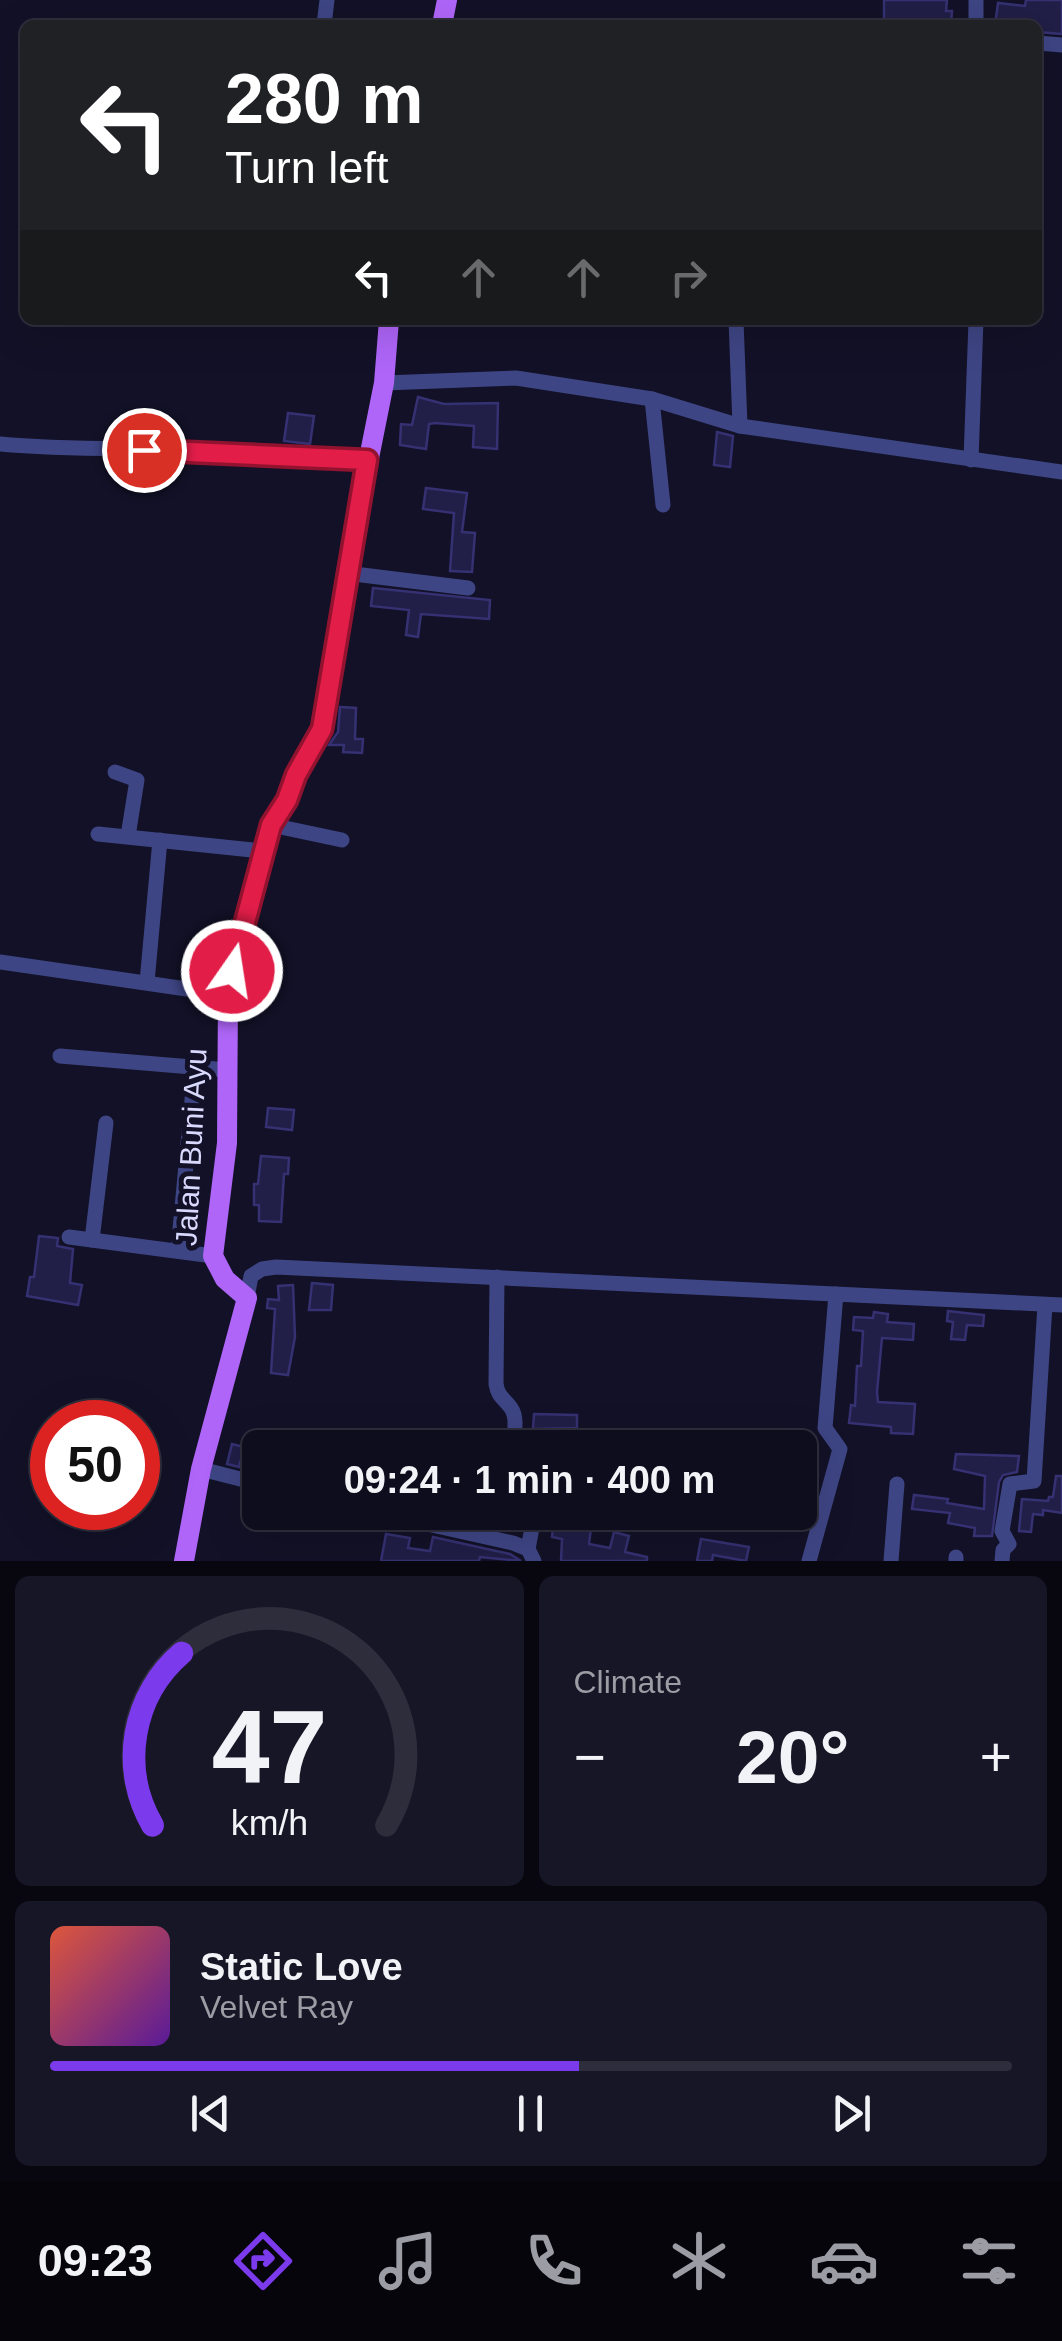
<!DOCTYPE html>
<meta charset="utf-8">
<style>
:root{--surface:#0e0d1d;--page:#171626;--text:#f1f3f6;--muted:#9b9ca4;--line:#2e2d3b;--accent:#7c3aed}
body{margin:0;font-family:Arial,sans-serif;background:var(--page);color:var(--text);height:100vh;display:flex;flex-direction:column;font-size:38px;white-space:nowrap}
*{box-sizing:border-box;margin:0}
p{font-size:32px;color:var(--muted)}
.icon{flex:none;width:55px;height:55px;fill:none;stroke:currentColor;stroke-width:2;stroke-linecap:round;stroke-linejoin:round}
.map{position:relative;height:1561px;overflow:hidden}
.details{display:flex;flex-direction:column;gap:15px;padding:15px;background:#080710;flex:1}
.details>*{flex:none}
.top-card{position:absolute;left:20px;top:20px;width:1022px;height:305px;border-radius:15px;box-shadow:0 10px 40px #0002,0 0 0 2px var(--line);background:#202124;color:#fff;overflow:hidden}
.speed{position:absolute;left:30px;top:1400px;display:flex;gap:20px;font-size:50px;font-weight:700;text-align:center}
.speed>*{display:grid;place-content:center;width:130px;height:130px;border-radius:50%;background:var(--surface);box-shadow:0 10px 40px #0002,0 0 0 2px var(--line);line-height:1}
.speed .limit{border:15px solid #d22;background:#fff;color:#111}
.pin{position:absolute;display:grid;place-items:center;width:85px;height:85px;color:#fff;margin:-42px;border:5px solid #fff;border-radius:50%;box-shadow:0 2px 10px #0007}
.me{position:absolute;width:110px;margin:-55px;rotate:13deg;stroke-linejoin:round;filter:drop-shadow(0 0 8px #0008)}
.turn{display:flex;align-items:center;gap:35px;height:210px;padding:0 40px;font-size:45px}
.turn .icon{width:130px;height:130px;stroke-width:2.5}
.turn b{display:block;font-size:70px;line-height:85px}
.lanes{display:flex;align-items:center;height:95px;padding:0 40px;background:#0003;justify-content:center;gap:50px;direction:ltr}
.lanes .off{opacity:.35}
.big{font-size:75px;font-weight:800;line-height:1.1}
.details .widget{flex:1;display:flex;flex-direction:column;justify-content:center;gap:15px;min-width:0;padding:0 35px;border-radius:15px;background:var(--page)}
.details .dial{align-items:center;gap:0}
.dial svg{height:260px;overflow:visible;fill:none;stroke:var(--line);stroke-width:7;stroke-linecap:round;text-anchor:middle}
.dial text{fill:var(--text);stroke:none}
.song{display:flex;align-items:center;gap:30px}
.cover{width:120px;height:120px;border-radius:15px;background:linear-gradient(135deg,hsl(10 70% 55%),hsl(270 70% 35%))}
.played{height:10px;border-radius:5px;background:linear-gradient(90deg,var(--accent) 55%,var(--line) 55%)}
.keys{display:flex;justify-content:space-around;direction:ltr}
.heat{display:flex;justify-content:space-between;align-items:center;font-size:55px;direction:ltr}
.details .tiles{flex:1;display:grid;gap:15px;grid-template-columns:1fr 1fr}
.widget:last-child{grid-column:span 2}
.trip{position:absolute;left:242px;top:1430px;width:575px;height:100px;border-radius:15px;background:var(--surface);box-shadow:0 10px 40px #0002,0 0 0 2px var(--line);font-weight:800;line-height:100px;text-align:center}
.tab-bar{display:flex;height:160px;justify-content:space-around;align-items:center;background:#06050c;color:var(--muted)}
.tab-bar .icon{width:70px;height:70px}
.tab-bar .on{color:var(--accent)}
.tab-bar b{font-size:45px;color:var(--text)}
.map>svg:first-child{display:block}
</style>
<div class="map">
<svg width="1062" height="1561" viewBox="0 0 1062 1561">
<rect width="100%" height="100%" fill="#121127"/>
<!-- building -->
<g fill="#211e47" stroke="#353172" stroke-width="2.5">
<path d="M884,0H947L946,11H952L951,25H884Z"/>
<path d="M1026,0H1062V34L1038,32V25H995L998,3L1025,6Z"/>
<path d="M418,397L444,404L498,403L497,449L473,447L474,426L435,423L429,424L426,449L400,445L401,424L412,425Z"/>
<path d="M288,413L314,416L310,444L284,441Z"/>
<path d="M717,432L733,436L730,467L714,465Z"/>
<path d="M426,488L467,493L462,532L475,533L472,572L450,571L454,513L423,509Z"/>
<path d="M373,588L490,600L489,619L421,614L418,637L406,635L409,610L371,606Z"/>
<path d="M340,707L356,708L355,739H363L362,753L343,752L344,745H329L338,732Z"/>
<path d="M268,1108L294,1110L292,1130L266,1127Z"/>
<path d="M261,1156L289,1158L288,1174H284L281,1222L259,1221V1205H254V1184H258Z"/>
<path d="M39,1236L58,1238L57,1246L73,1249L70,1283L82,1285L78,1305L27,1296L30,1277H34Z"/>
<path d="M312,1283L333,1285L331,1310H309Z"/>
<path d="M293,1285L295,1337L288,1375L271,1373L275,1309L267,1308L268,1299L279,1300L278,1286Z"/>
<path d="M948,1311L984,1315L983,1326L967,1325L965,1340L951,1339L953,1322L947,1321Z"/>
<path d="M874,1312L888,1314L887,1322L914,1324L913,1340L882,1338L877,1392L878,1402L915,1404L913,1434L891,1433V1427L849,1423L851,1405L855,1406L857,1366H861L863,1331L853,1330L854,1317L873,1318Z"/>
<path d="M534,1414L577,1415V1428L533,1429Z"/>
<path d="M232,1444L260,1451V1467L240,1462L239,1467L227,1464Z"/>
<path d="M956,1454L1019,1456L1017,1472L1003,1475L999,1482L992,1536H974L975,1528L948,1523L950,1513L912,1509L914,1495L948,1499L947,1503L984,1509L985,1476L954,1469Z"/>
<path d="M1056,1476H1062V1513L1043,1510V1515L1033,1514L1031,1532L1019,1531L1022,1499L1048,1501L1049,1497H1053Z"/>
<path d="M555,1512H593L589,1544L610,1548L614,1532L629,1536L625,1552L647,1557V1561H561L562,1539L552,1537Z"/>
<path d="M386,1534L410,1538L408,1548L430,1551L433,1537L510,1554L521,1561L480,1557L479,1561H381Z"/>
<path d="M701,1539L749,1547L746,1561L713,1555L712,1561H697Z"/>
</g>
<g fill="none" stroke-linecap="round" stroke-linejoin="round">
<!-- minor -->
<g stroke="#3e4584" stroke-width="15">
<path d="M976,0V25"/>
<path d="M324,25L327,0"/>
<path d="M1038,43L1062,45"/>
<path d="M736,320L740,426"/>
<path d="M384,383L516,378L652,399L740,426L1062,472"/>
<path d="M652,399L663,505"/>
<path d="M0,444C72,451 143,447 214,451C265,454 316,459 367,460"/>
<path d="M971,460L976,320"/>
<path d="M346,573L468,588"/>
<path d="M115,772L137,780L128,836"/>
<path d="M271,825L342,840"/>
<path d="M98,834L262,851"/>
<path d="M0,962L228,995"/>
<path d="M147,982L160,840"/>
<path d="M60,1056L228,1070"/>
<path d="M69,1237L213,1256"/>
<path d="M92,1240L106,1123"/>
<path d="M178,1251L195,1068"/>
<path d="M497,1277L496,1384C498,1397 504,1398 511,1408C518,1418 514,1433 513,1445"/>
<path d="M247,1298L251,1276L262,1269L276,1267L1062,1305"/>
<path d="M477,1448L482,1442L519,1447"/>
<path d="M201,1469L260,1484"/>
<path d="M374,1512L513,1543L528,1549L534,1561"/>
<path d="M528,1549L535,1512"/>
<path d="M809,1561L840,1449L825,1428L836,1294"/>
<path d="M891,1561L897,1484"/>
<path d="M956,1561V1557"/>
<path d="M1002,1561L1003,1550L1009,1544L1002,1531L1010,1484L1034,1481L1045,1305"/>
</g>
<!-- major -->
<g stroke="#ae65f8" stroke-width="20">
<path d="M442,25L447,0"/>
<path d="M184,1561L201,1469L247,1298L225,1279L213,1256L227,1143L228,995L237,947L271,825L287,799L296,775L322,729L346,573L384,383L389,320"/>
</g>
</g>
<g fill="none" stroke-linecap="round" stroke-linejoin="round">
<!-- route casing -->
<g stroke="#92132f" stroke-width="25">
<path id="route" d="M144,450L367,460L322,729L296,775L287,800L271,825L232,971"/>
</g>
<!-- route -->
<use href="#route" stroke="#e11d48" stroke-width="18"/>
</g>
<g text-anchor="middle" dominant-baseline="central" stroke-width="10" stroke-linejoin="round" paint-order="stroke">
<!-- street labels -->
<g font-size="30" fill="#d9d9fd" stroke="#121127">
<text transform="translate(191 1147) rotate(-87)">Jalan Buni Ayu</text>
</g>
</g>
</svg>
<div class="speed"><div class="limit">50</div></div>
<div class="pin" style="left:144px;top:450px;background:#d93025"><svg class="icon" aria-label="arrive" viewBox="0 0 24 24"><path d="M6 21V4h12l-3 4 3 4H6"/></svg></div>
<svg class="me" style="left:232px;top:971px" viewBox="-20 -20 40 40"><circle r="17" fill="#e11d48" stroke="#fff" stroke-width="3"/><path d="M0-11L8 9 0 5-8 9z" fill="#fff"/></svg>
<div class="trip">09:24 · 1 min · 400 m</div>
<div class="top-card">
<div class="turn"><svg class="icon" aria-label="left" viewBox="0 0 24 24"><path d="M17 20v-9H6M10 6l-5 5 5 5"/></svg><div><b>280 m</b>Turn left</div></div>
<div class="lanes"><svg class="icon" aria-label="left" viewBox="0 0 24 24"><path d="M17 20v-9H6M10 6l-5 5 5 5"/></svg><svg class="icon off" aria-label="ahead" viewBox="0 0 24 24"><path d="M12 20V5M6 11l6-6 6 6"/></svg><svg class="icon off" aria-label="ahead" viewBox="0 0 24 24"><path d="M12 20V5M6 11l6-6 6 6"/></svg><svg class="icon off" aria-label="right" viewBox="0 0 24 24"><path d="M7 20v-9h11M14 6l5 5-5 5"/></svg></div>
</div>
</div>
<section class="details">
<div class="tiles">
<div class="widget dial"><svg viewBox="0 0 100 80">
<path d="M14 69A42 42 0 1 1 86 69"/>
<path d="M14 69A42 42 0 0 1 23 16" stroke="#7c3aed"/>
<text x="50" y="56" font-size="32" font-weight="700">47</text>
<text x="50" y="72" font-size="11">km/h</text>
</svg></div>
<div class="widget"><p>Climate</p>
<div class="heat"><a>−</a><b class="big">20°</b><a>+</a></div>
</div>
<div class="widget">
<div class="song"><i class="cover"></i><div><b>Static Love</b><p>Velvet Ray</p></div></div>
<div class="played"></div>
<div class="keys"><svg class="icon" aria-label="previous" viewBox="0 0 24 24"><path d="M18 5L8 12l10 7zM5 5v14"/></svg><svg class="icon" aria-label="pause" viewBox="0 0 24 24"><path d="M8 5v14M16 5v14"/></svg><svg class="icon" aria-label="next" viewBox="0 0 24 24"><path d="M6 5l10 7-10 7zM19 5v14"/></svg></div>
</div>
</div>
</section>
<nav class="tab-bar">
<b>09:23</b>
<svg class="icon on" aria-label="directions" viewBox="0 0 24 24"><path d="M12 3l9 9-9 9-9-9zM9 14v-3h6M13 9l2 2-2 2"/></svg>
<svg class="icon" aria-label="music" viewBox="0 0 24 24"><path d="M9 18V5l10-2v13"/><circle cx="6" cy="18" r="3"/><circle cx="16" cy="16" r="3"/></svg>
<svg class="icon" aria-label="phone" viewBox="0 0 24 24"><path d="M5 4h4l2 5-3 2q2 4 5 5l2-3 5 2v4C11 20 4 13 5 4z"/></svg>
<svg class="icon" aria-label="climate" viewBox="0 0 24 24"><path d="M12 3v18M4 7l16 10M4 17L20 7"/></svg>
<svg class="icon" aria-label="car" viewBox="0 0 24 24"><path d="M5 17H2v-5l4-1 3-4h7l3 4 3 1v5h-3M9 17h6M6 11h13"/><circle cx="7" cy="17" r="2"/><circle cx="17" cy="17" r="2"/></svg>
<svg class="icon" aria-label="filters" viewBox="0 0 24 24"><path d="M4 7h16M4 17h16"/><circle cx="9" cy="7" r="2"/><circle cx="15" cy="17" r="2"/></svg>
</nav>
